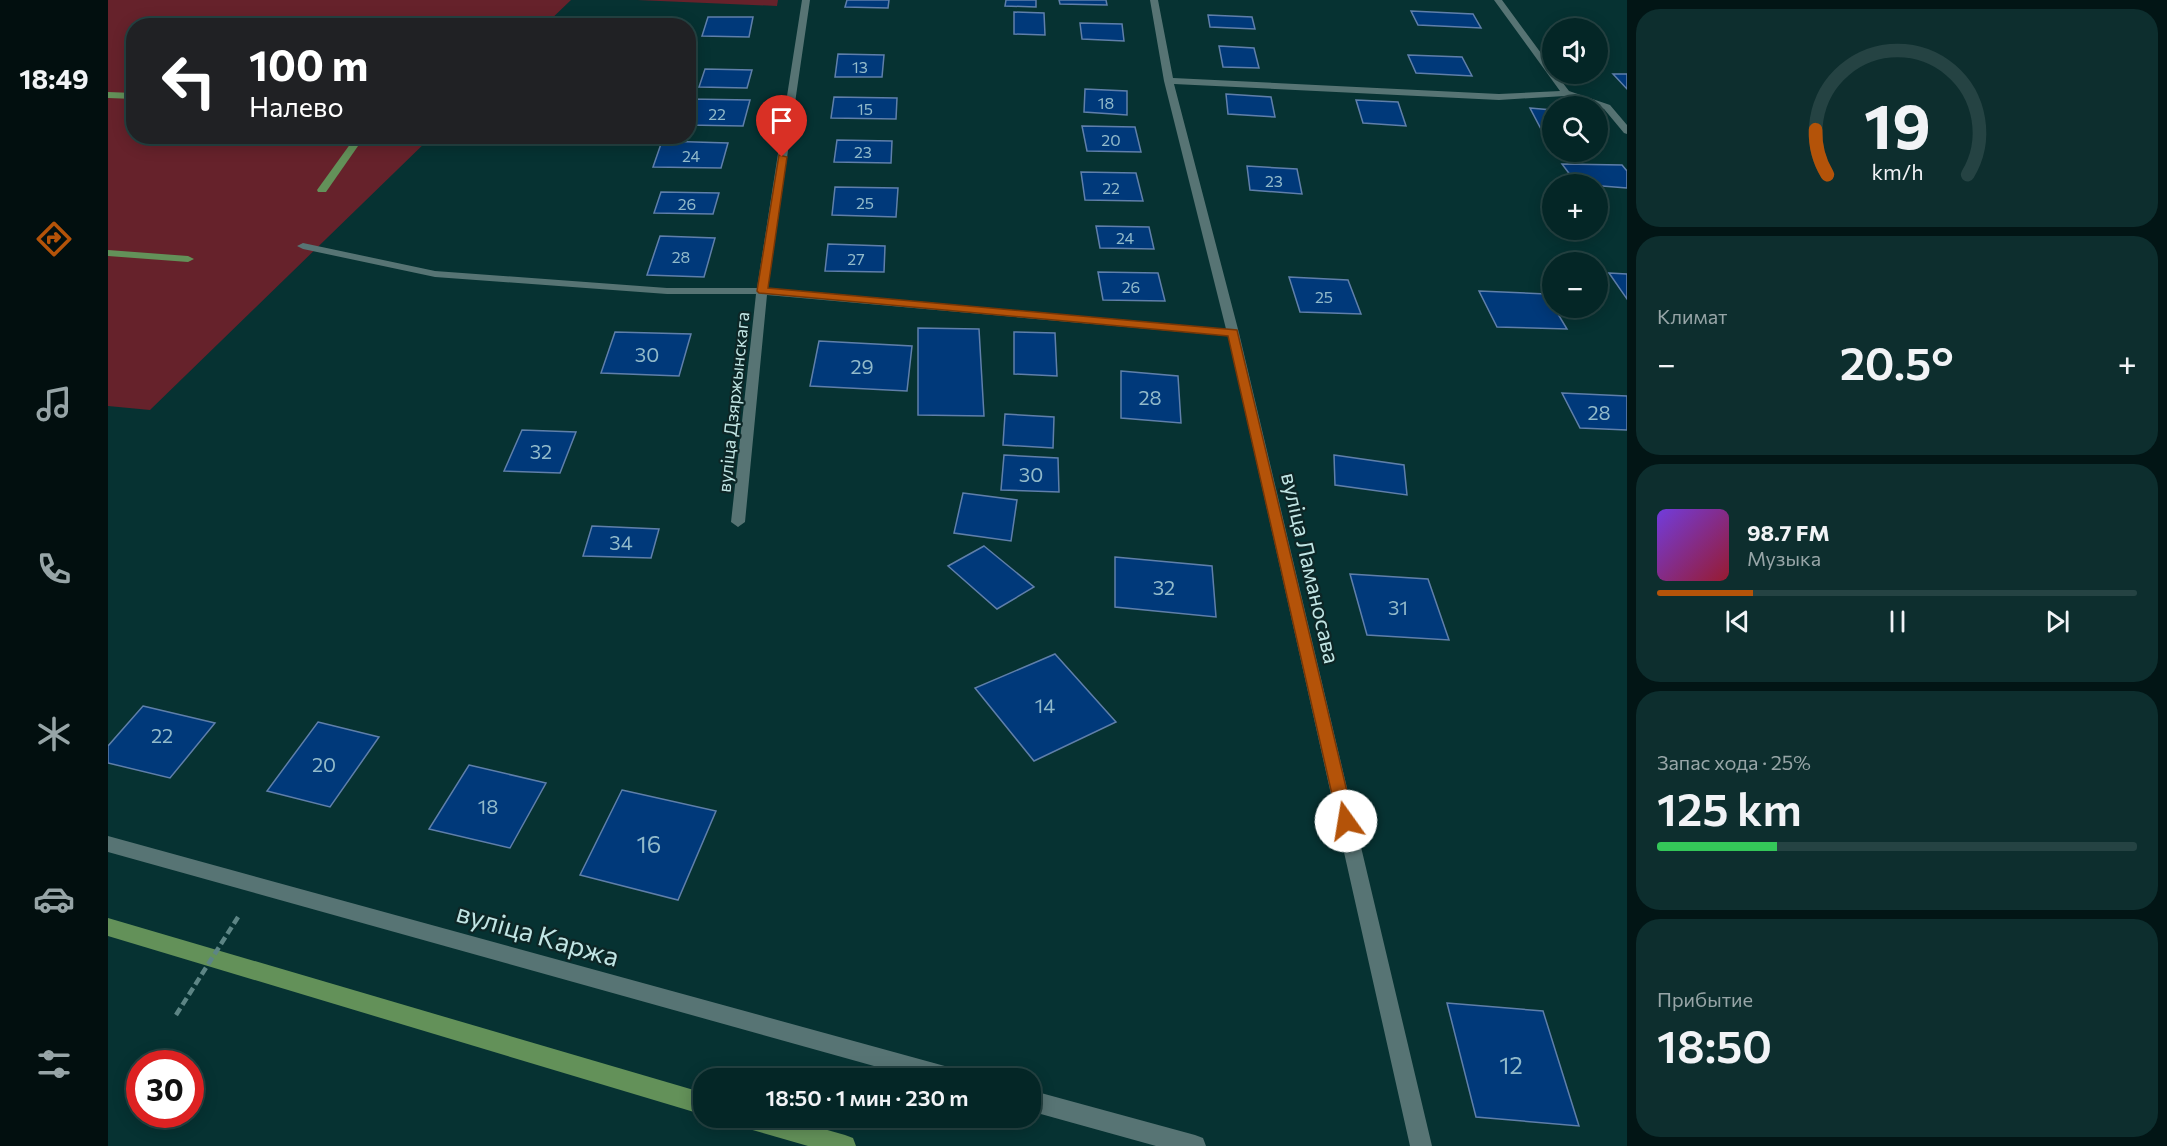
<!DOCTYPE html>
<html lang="ru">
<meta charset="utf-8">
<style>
:root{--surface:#042626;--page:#0d2e2e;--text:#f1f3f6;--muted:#97a5a7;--line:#254343;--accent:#b45309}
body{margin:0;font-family:Commissioner,sans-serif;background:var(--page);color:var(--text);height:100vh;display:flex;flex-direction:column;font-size:22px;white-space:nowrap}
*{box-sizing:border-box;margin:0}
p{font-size:20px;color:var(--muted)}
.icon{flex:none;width:33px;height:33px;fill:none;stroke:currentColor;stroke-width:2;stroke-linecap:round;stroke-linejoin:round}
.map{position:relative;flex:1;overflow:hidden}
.drawer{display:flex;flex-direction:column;gap:9px;padding:9px;background:#021515;width:540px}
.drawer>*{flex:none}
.top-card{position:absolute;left:18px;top:18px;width:570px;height:126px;border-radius:24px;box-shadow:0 3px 15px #0003,0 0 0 2px var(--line);background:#202124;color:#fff;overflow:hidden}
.controls{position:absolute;left:1434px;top:18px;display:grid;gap:12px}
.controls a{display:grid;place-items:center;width:66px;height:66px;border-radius:50%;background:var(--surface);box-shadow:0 3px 15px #0003,0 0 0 2px var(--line);font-size:30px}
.speed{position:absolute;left:18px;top:1050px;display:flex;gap:12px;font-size:30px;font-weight:700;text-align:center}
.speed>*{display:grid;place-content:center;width:78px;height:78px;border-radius:50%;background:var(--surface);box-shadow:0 3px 15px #0003,0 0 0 2px var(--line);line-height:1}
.speed .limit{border:9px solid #d22;background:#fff;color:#111}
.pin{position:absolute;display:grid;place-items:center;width:51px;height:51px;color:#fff;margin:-62px -26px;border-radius:50% 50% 50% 0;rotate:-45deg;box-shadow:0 0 6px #0007}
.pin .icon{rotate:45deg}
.me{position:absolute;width:66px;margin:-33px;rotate:347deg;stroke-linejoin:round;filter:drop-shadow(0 0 4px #0008)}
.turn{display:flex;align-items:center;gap:21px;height:126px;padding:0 24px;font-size:27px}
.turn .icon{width:78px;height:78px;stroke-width:2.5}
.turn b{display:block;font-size:42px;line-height:51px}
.big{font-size:45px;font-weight:600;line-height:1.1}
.drawer .tile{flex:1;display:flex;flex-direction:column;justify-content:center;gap:9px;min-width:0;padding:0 21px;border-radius:24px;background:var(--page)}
.drawer .dial{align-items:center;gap:0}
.dial svg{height:156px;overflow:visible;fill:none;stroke:var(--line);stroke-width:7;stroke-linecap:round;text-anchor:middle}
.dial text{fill:var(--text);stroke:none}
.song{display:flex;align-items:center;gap:18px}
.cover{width:72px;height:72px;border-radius:9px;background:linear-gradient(135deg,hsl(260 70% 55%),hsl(350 70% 35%))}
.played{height:6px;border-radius:3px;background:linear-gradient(90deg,var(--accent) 20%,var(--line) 20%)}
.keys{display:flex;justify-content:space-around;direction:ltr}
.heat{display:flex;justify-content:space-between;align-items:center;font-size:33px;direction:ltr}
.charge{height:9px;border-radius:4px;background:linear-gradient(90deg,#34c759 25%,var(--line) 0)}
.trip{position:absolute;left:585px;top:1068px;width:348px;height:60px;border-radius:24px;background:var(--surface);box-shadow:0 3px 15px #0003,0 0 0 2px var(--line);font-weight:600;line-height:60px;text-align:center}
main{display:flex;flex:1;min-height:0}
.dock{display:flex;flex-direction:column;width:108px;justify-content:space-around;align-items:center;background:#020f0f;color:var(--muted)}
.dock .icon{width:42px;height:42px}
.dock .on{color:var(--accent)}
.dock b{font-size:27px;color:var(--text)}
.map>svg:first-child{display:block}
</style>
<main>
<nav class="dock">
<b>18:49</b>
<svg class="icon on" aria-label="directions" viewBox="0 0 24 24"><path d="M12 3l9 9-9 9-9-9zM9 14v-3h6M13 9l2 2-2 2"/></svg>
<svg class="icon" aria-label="music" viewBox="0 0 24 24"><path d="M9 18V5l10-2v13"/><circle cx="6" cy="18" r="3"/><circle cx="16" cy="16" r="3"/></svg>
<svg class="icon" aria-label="phone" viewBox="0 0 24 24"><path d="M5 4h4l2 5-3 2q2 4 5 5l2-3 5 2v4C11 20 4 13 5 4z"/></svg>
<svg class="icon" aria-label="climate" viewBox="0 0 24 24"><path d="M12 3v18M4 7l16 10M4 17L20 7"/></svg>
<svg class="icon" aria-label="car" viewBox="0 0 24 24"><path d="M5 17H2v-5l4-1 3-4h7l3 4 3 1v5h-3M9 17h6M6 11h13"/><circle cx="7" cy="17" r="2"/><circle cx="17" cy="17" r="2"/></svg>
<svg class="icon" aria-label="filters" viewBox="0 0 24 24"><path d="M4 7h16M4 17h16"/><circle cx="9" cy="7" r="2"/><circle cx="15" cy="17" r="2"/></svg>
</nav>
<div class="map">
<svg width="1519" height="1146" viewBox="0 0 1519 1146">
<rect width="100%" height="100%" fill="#063232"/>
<!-- green -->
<g fill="#66222b">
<path d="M0,0H463L437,25L26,26V136L323,137L42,410L0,406Z"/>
<path d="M529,0H670L669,6Z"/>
</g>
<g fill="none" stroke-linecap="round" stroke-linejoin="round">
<!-- stream -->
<g fill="#639159" fill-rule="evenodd">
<path d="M0,92L26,93V99L0,98Z"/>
<path d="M248,136H257L218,192H210L209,190Z"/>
<path d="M0,250L80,256L86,259L80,262L0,256Z"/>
<path d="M0,918L596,1093V1115L0,936Z"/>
<path d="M630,1118H677L737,1135L745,1138L748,1146H700L641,1129L633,1126Z"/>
</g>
</g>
<!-- building -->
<g fill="#00397a" stroke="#5f7faa" stroke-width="1.5">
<path d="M739,0H781L780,8L737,7Z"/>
<path d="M898,0H928V7L897,6Z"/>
<path d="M951,0H998L999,5L952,4Z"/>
<path d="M1303,11L1365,14L1373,28L1310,25Z"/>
<path d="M906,12L936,13L937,35L906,34Z"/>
<path d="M1100,15L1144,17L1147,29L1102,27Z"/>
<path d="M600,17H645L641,37L594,36Z"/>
<path d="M972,23L1014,24L1016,41L974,39Z"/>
<path d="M1111,46L1146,48L1151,68L1115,67Z"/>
<path d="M730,54L776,55L774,77H727Z"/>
<path d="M1300,55L1354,57L1364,76L1308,73Z"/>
<path d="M597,69L644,70L639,88L591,87Z"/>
<path d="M1505,74H1519V89Z"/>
<path d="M977,89L1019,91V115L976,112Z"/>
<path d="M1118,94L1163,97L1167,117L1120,114Z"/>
<path d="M726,97L789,98L788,119L723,118Z"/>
<path d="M581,99L642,100L635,126L580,125Z"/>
<path d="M1248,100L1290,102L1298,126L1255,123Z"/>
<path d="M1422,108L1444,110V131H1434Z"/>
<path d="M974,126L1027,127L1033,152L979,151Z"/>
<path d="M729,140L784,141L783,163L726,162Z"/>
<path d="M554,141L620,143L613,168L545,167Z"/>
<path d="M1454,164L1514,165L1519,171V188L1469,184Z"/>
<path d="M1139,166L1189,169L1194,194L1142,190Z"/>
<path d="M973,172L1028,173L1035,201L977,200Z"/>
<path d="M727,187L790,188L788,217L724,215Z"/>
<path d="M553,192L611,193L605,214L546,213Z"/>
<path d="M988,226L1041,227L1046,249L992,248Z"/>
<path d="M552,236L607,238L596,277L539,275Z"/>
<path d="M720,244L777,246L776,272L717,271Z"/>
<path d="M990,272L1050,273L1057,301L995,300Z"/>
<path d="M1501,273L1519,274V299Z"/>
<path d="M1181,277L1240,280L1253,314L1192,312Z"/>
<path d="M1371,291L1438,294L1459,329L1389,327Z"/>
<path d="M810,328L871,329L876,416L810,415Z"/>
<path d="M507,332L583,334L571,376L493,373Z"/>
<path d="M906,332L947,333L949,376L906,374Z"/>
<path d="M711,341L804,346L799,391L702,386Z"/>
<path d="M1013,371L1070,376L1073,423L1013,418Z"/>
<path d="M1454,393L1519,396V430L1472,428Z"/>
<path d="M897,414L946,417L945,448L895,445Z"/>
<path d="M414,430L468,432L452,473L396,471Z"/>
<path d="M896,455L950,458L951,492L893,490Z"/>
<path d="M1226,455L1296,465L1299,495L1227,485Z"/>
<path d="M855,493L909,500L903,541L846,533Z"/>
<path d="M484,526L551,529L543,558L475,556Z"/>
<path d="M876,546L926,587L889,609L840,566Z"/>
<path d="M1007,557L1104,566L1108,617L1007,607Z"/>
<path d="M1242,574L1320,579L1341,640L1259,635Z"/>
<path d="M947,654L1008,722L926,761L867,688Z"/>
<path d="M35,706L107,723L62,778L0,763V746Z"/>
<path d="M210,722L271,737L222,807L159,791Z"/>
<path d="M361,765L438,783L402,848L321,829Z"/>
<path d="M514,790L608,811L570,900L472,875Z"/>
<path d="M1339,1003L1435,1011L1471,1126L1368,1117Z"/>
</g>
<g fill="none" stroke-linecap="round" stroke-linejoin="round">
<!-- path -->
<path stroke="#5d8585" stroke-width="4.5" stroke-dasharray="8 4" stroke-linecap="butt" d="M68,1015L132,914"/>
<!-- minor -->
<g fill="#577474" fill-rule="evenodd">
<path d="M694,0H702L660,288L1118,329L1056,81L1042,0H1050L1065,78L1391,94L1452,91L1386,0H1394L1444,68V74H1448L1461,91L1502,105L1519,125V134L1516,133L1496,109L1457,96L1391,100L1066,84L1131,333L1324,1146H1302L1120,336L659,295L637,522L630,527L623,522L648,294H559L327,277L195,249L189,246L195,243L327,271L559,288H649Z"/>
<path d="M0,836L844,1068L851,1071L855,1078H809L0,852Z"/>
<path d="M922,1090L1087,1135L1095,1138L1098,1146H1048L922,1111Z"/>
</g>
</g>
<!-- route -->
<path fill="#b45309" stroke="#753606" stroke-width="1.5" d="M671,155L679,157L660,288L1129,330L1246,821L1244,825L1238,827L1232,825L1230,821L1120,336L651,293L649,291Z"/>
<g text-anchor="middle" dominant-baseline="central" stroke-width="4.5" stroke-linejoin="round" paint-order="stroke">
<!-- far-number labels -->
<g font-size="16" fill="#91baca">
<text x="752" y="66">13</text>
<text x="998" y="102">18</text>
<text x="757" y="108">15</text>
<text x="609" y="113">22</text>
<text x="1003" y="139">20</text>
<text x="755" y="151">23</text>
<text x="583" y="155">24</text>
<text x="1166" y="180">23</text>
<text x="1003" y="187">22</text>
<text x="757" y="202">25</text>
<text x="579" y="203">26</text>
<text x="1017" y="237">24</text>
<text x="573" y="256">28</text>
<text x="748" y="258">27</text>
<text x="1023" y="286">26</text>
<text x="1216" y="296">25</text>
</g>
<!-- far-street labels -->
<g font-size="18" fill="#c1e5e4" stroke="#0d2626">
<text transform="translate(625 402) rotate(-84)">вуліца Дзяржынскага</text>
</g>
<!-- number labels -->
<g font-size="20" fill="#91baca">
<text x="539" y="354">30</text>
<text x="754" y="366">29</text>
<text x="1042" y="397">28</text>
<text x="1491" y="412">28</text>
<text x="433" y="451">32</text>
<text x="923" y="474">30</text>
<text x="513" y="542">34</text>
<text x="1056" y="587">32</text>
<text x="1290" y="607">31</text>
<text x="937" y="705">14</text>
<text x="54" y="735">22</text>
<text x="216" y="764">20</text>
<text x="380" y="806">18</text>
</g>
<!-- street labels -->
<g font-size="22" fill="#c1e5e4" stroke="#0d2626">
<text transform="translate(1203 568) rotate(77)">вуліца Ламаносава</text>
</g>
<!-- near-number labels -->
<g font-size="24" fill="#91baca">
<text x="541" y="843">16</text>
<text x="1403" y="1064">12</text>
</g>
<!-- near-street labels -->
<g font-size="27" fill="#c1e5e4" stroke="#0d2626">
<text transform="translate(430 934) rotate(16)">вуліца Каржа</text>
</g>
</g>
</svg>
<div class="controls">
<a><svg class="icon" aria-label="sound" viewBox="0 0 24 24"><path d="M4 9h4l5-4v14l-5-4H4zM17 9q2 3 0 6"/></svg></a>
<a><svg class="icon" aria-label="search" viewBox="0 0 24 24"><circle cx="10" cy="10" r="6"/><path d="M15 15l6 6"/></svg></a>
<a>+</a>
<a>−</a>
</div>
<div class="speed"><div class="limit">30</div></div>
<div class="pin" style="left:674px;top:157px;background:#d93025"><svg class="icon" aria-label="arrive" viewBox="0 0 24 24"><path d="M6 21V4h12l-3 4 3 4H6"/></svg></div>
<svg class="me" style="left:1238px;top:821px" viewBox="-20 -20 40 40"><circle r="19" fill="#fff"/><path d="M0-13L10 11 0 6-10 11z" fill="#b45309"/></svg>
<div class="trip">18:50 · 1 мин · 230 m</div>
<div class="top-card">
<div class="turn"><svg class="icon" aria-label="left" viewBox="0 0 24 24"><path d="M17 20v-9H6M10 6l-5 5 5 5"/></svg><div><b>100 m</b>Налево</div></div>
</div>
</div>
<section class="drawer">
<div class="tile dial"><svg viewBox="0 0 100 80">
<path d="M14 69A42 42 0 1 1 86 69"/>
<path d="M14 69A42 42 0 0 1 8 46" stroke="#b45309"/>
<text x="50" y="56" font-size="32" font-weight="700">19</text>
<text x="50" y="72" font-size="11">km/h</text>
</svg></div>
<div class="tile"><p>Климат</p>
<div class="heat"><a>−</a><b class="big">20.5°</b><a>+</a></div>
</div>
<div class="tile">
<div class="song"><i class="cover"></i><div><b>98.7 FM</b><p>Музыка</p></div></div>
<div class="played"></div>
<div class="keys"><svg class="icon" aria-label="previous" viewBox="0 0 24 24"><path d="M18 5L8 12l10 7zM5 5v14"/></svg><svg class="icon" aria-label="pause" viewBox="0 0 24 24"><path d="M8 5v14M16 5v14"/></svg><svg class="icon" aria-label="next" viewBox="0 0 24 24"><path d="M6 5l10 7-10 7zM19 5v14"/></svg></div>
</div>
<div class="tile"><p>Запас хода · 25%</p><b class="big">125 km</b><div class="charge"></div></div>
<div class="tile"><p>Прибытие</p><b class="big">18:50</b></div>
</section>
</main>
